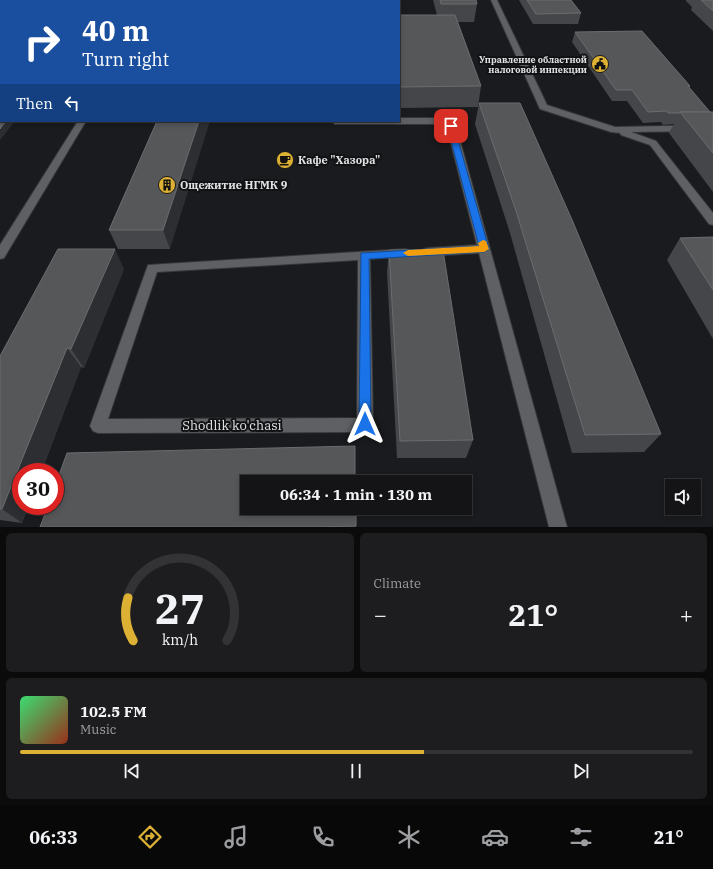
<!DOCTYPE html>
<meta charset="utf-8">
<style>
:root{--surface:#141416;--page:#1d1d1f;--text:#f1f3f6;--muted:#9d9ea1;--line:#333335;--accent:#ddb133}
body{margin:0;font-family:"IBM Plex Serif",serif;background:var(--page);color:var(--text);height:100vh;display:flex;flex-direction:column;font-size:15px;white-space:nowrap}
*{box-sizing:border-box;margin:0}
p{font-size:13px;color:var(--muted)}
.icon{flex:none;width:22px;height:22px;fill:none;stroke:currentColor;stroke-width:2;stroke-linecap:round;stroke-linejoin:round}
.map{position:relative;height:527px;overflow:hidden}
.panel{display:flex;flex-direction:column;gap:6px;padding:6px;background:#0b0b0c;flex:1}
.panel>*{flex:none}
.guide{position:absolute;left:0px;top:0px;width:400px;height:122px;box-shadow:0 2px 6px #0003,0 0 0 1px var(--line);background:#1a4fa0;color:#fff;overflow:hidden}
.buttons{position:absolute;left:665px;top:479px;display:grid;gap:8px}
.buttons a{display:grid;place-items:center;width:36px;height:36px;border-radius:0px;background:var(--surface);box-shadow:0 2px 6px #0003,0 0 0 1px var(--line);font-size:20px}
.speed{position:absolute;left:12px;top:463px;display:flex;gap:8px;font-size:20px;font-weight:700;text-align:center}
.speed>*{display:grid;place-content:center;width:52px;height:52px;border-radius:50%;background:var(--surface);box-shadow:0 2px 6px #0003,0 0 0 1px var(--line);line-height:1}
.speed .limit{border:6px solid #d22;background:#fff;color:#111}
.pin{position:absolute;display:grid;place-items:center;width:34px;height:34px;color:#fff;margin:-17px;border-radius:8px;box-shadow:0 2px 6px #0006}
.me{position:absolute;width:44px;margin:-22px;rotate:0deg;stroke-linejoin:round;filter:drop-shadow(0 0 3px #0008)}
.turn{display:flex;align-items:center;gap:14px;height:84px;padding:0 16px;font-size:18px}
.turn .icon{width:52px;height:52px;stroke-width:2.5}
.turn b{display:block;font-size:28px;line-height:34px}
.then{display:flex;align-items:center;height:38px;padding:0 16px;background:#0003;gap:8px;font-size:15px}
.big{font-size:30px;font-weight:800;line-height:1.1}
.panel .widget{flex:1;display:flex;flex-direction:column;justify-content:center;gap:6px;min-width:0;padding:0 14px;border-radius:6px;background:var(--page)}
.panel .dial{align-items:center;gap:0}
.dial svg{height:104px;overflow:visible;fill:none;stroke:var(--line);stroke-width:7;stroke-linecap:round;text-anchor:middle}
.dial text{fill:var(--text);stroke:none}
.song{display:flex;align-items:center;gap:12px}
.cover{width:48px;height:48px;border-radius:6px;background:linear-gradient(135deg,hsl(140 70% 55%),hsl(10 70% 35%))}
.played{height:4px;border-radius:2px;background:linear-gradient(90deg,var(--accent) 60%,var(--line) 60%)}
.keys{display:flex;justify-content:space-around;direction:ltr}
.heat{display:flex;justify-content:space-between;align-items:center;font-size:22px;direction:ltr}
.panel .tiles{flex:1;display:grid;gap:6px;grid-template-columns:1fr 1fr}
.widget:last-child{grid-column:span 2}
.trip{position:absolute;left:240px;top:475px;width:232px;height:40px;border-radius:0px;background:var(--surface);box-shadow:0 2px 6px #0003,0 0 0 1px var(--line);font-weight:800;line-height:40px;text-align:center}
.tab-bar{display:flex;height:64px;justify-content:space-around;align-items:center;background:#080809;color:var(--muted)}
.tab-bar .icon{width:28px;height:28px}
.tab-bar .active{color:var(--accent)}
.tab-bar b{font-size:18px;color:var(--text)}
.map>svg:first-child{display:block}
</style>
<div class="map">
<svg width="713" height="527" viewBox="0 0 713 527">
<rect width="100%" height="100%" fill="#1a1b1e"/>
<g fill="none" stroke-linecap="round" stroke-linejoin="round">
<!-- minor casing -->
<g stroke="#353638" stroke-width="2">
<g id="minor">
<rect x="153" y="0" width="6" height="1"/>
<rect x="262" y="0" width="6" height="1"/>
<rect x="315" y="0" width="6" height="1"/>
<path d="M491,0H497L547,105L615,127L713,125V131L631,132L656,141L713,213V225L709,224L650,145L621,135L620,133L611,132L540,109Z"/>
<path d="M399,118H439L456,126L567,527H549L479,253L428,256L424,255L422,252L424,249L428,248L477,245L447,128L438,124H335L331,121H399Z"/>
<path d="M78,121H86L4,258L0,259V245Z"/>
<path d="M405,249L409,250L411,253L409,256L370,259L373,425L370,430L365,432L98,433L93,431L90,426L148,265ZM358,260L357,418L108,419L157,272Z"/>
</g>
</g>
<!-- minor -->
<use href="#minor" fill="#5f6063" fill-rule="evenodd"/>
</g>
<!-- wall -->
<g fill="#454649">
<path d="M433,0H476L477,4L474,22H458L481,86L478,107L399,108V15H437Z"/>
<path d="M519,0H571L581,13L578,24H533Z"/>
<path d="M686,0H713V31L691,10L692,7L686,1Z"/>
<path d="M575,32L690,86L689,88L710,112H713V192L669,133L674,124L663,125L661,122L643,123L627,101H612L572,42Z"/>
<path d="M479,103L661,434L644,452L572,453L510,233L475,124Z"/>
<path d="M157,121L170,249H118L109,230Z"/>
<path d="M713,237V339L667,260L680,238Z"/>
<path d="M389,250L473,440L466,458H397L387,272Z"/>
<path d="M124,269L84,368L81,367L22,523L0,520V356Z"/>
<path d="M356,508V527H40Z"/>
</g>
<!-- shaded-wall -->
<g fill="#2d2e31">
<path d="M18,0H27L26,1H17Z"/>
<path d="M239,0H247L246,1H239Z"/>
<path d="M1,23V32L0,33V24Z"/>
<path d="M6,121H15L0,140V129Z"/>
<path d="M199,121H210L170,249L163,230Z"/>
<path d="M115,249L124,269L84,368L71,349Z"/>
<path d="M67,348L81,367L41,472H21V506H28L22,523L2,509Z"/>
</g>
<!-- building -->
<g fill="#565759" stroke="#6b6c6f">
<path d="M0,0H18L17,1H1V23L0,24Z"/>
<path d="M210,0H239V1H209Z"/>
<rect x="338" y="0" width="39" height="1"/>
<path d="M440,0H476L477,4H441Z"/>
<path d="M527,0H571L581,13L536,14Z"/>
<path d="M701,0H713V11Z"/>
<path d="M399,15H455L481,86L399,87Z"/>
<path d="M642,31L690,86H688L710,112H680L679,113H668L667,111L648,112L632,90H616L575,32Z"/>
<path d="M1,96V121H6L0,129V98Z"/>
<path d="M479,103H520L573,222L661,434L585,435L516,211Z"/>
<path d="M680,112H713V153Z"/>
<path d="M157,121H199L163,230H109Z"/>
<path d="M713,237V290L680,238Z"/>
<path d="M58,249H115L71,349L67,348L2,509H0V356Z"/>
<path d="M389,250H443L473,440L400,441Z"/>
<path d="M355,446V482H247V508H356V526L314,527H40L48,506H55V486L67,453Z"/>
</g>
<!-- route -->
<path fill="#1a73e8" stroke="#114b97" d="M451,124L454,126L489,249L484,252L369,259L371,424L369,428L365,430L361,428L359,424L361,253L479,246L447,126Z"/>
<!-- slow -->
<path fill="#f59e0b" d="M483,240L486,241L489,249L484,252L408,256L403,253L408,250L479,246L478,243Z"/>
<!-- icons -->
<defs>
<g id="civic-disc" transform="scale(0.9)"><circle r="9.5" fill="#ddb133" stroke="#111214"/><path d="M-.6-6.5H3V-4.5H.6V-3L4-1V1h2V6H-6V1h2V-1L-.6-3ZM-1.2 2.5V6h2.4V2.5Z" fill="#111"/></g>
<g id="cafe-disc" transform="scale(0.9)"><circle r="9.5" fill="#ddb133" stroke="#111214"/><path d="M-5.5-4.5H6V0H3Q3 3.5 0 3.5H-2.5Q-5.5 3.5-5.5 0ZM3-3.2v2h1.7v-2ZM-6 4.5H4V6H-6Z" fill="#111"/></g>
<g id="building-disc" transform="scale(0.9)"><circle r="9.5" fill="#ddb133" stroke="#111214"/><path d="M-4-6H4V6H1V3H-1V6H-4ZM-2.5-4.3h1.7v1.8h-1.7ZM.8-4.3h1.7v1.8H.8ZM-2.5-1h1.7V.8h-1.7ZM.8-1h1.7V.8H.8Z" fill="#111"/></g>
</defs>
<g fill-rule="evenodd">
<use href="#civic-disc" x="600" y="64"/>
<use href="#cafe-disc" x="285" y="160"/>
<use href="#building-disc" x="167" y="185"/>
</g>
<g text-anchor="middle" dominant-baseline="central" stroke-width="4" stroke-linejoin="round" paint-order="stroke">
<!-- far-poi labels -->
<g font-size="9" font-weight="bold" fill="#e1e2e3" stroke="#111214" text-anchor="end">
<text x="587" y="59">Управление областной<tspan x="587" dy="10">налоговой инпекции</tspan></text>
</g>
<!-- poi labels -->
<g font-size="11" font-weight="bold" fill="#e1e2e3" stroke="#111214" text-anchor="start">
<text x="298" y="160">Кафе "Хазора"</text>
<text x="180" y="185">Ощежитие НГМК 9</text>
</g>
<!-- near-street labels -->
<g font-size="13" fill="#e1e2e3" stroke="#111214">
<text x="232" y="425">Shodlik ko'chasi</text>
</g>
</g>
</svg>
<div class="buttons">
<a><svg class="icon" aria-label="sound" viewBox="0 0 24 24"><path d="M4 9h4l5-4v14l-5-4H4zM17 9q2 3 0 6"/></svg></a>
</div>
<div class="speed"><div class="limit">30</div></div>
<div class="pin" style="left:451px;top:126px;background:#d93025"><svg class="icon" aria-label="arrive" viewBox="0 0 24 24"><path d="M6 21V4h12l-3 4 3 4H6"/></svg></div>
<svg class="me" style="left:365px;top:424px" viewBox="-20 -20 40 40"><path d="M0-17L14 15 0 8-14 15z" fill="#1a73e8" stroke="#fff" stroke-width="4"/></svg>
<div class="trip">06:34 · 1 min · 130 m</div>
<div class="guide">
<div class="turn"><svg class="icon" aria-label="right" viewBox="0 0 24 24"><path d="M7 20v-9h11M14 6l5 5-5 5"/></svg><div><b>40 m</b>Turn right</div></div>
<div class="then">Then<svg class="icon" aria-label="left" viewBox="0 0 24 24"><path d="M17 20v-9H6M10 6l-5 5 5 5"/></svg></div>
</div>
</div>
<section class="panel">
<div class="tiles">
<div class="widget dial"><svg viewBox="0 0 100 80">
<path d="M14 69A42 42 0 1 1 86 69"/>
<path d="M14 69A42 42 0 0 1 10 36" stroke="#ddb133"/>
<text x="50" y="56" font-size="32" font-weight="700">27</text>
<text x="50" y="72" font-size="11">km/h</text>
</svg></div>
<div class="widget"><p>Climate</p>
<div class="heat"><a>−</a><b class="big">21°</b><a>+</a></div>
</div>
<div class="widget">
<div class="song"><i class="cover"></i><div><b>102.5 FM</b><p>Music</p></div></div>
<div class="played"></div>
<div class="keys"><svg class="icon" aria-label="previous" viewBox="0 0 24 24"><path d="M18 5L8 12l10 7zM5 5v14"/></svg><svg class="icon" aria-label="pause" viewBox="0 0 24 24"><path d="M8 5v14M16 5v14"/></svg><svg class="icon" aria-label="next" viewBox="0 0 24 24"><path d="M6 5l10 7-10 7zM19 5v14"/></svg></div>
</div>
</div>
</section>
<nav class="tab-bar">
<b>06:33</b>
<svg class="icon active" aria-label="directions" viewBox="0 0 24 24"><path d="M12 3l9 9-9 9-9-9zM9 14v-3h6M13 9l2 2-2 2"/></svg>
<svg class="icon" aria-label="music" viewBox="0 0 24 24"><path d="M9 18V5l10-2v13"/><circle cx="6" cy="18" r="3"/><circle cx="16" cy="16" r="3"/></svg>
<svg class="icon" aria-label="phone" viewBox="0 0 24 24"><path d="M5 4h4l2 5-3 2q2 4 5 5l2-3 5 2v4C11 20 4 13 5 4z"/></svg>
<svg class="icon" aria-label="climate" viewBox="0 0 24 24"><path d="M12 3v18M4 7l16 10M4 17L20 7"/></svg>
<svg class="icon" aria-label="car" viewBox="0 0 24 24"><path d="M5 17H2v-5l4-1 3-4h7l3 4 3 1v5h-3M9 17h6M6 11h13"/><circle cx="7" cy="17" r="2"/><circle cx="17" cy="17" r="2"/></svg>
<svg class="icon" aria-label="filters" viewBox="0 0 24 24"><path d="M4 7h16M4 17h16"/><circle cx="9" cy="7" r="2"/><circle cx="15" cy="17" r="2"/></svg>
<b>21°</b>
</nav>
